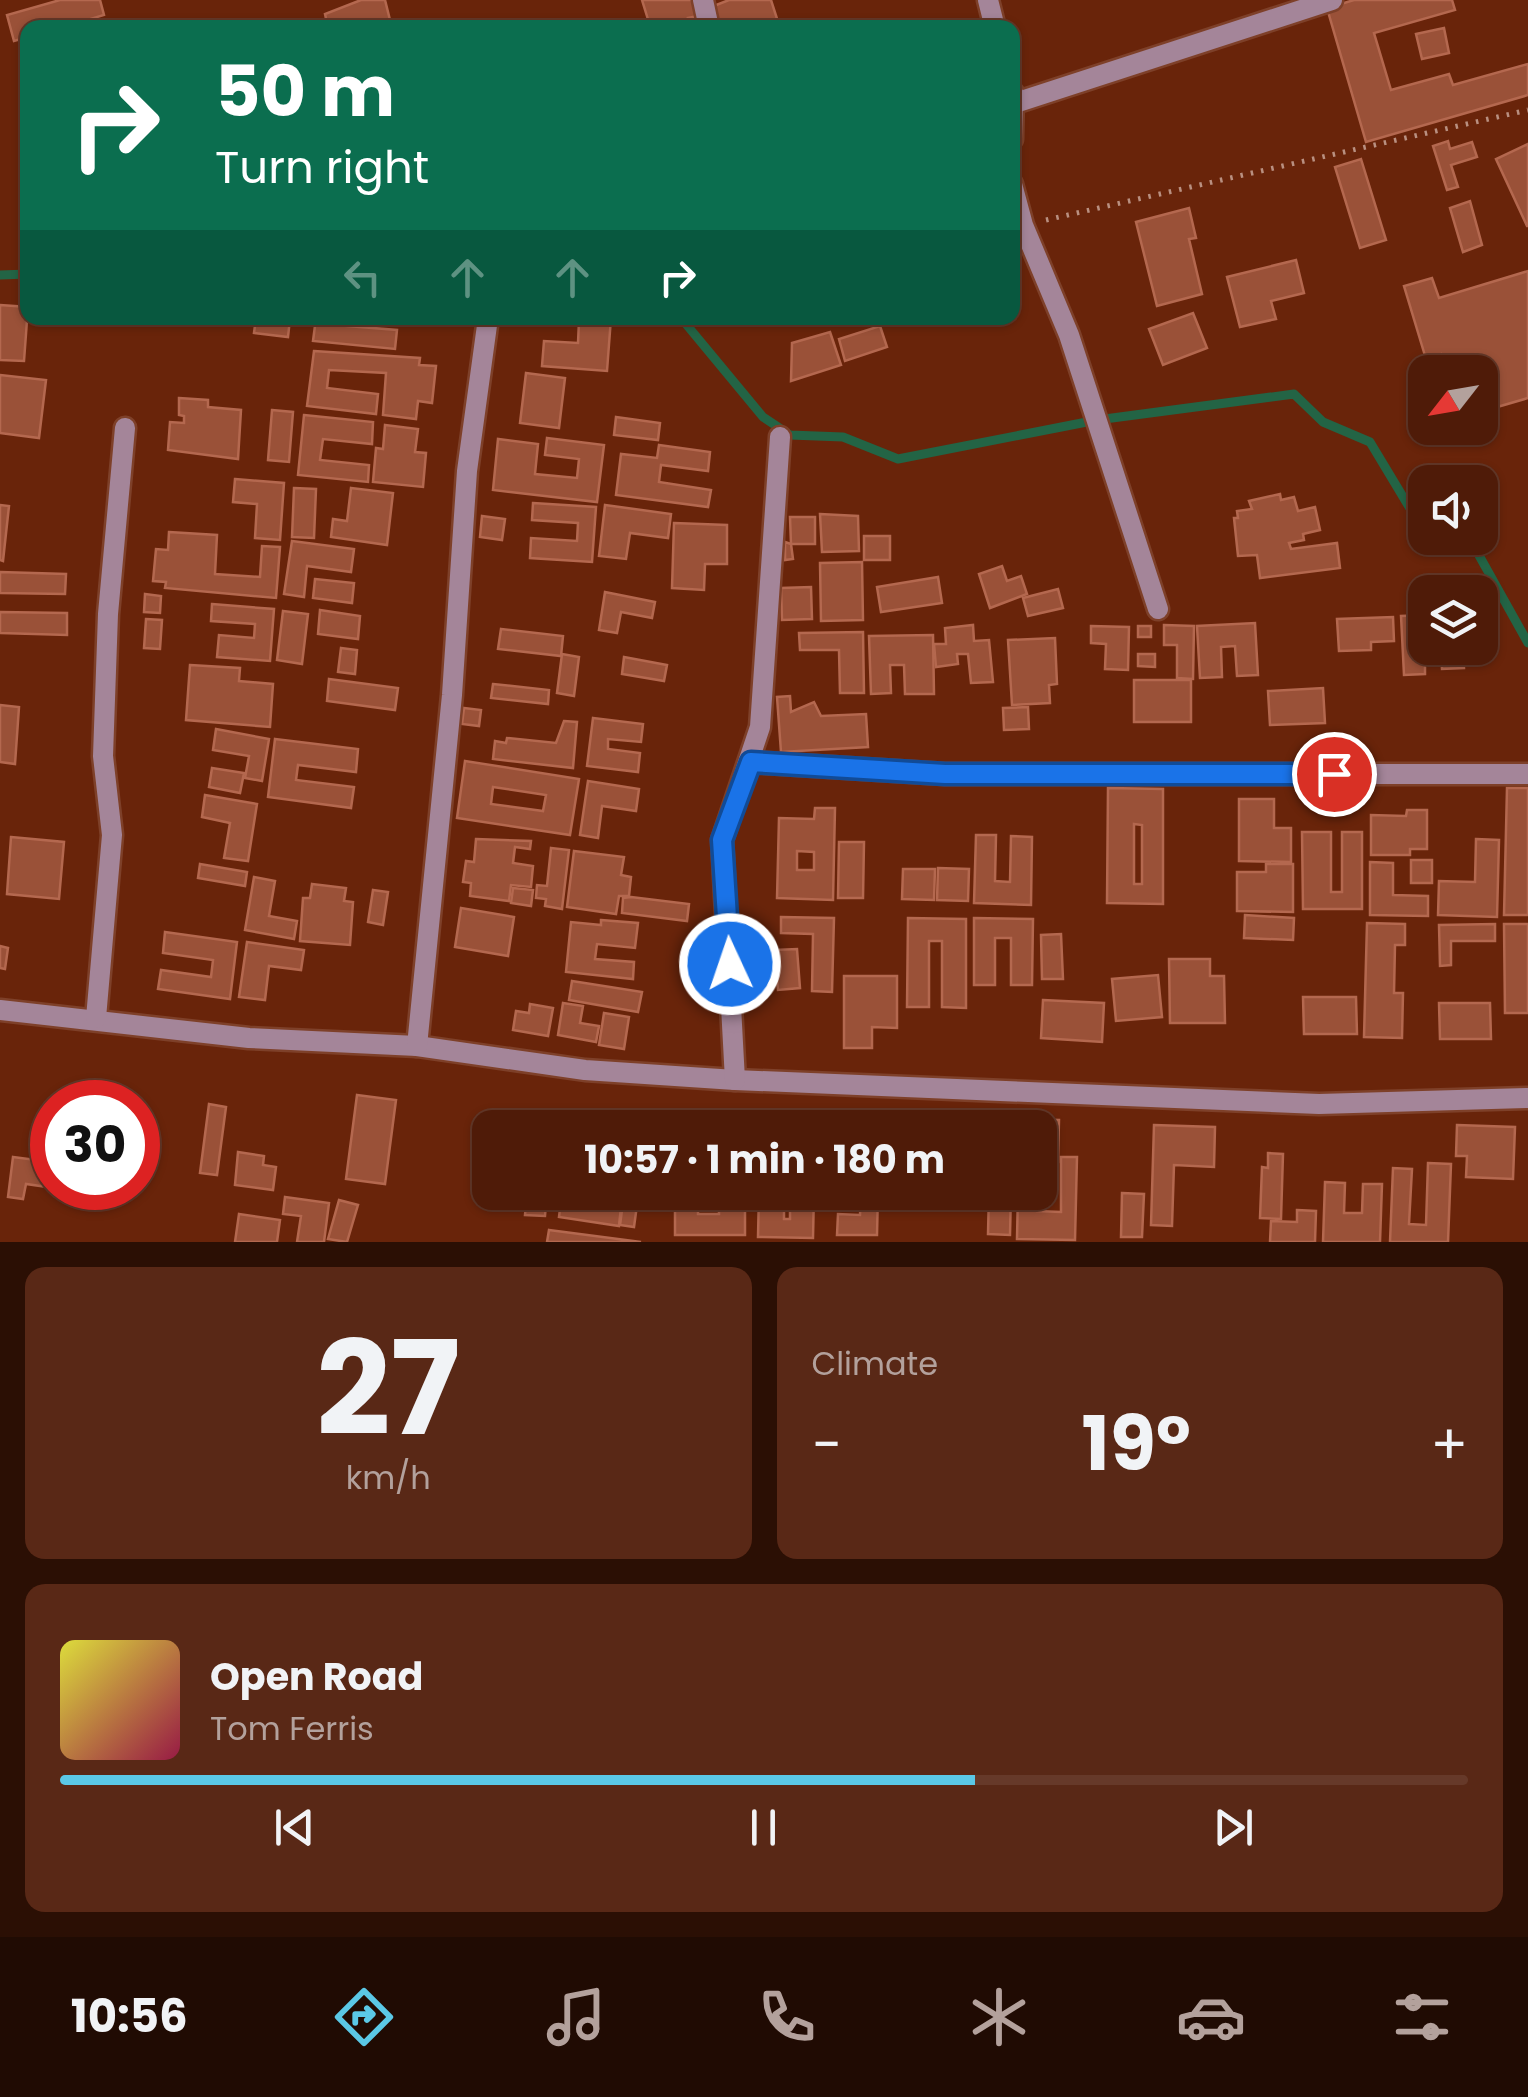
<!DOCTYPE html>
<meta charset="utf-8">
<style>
:root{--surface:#4f1b08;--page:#592816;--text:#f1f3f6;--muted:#b3a19c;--line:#663929;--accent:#5bc8e6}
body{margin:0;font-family:Poppins,sans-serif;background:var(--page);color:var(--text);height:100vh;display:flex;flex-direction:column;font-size:38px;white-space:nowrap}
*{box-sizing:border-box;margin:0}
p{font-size:32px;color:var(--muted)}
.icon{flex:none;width:55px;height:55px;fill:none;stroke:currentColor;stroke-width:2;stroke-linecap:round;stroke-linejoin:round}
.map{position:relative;height:1242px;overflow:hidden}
.panel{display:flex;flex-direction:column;gap:25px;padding:25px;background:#2b0f04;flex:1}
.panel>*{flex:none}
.top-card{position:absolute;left:20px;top:20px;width:1000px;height:305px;border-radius:20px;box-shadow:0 2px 8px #0004,0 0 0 2px var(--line);background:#0b6e4f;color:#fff;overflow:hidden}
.needle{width:65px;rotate:239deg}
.controls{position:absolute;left:1408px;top:355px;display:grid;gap:20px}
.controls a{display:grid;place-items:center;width:90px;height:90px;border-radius:20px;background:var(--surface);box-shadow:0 2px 8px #0004,0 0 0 2px var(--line);font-size:50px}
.speed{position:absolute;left:30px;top:1080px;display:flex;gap:20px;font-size:50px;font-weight:700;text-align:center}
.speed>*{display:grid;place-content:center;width:130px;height:130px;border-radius:50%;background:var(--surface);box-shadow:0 2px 8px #0004,0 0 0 2px var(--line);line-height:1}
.speed .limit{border:15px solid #d22;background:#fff;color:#111}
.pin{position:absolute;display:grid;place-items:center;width:85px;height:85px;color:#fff;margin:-42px;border:5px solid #fff;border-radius:50%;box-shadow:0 2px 10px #0007}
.me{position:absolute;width:110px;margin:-55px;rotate:357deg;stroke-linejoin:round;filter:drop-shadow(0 0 8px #0008)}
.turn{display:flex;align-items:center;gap:35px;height:210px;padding:0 30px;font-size:45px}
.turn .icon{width:130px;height:130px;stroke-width:2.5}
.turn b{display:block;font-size:70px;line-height:85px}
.lanes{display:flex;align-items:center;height:95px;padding:0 30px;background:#0003;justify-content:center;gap:50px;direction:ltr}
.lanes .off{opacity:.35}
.big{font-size:75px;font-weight:700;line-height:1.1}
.panel .card{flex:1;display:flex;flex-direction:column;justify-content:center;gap:15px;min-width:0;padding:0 35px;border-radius:20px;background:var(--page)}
.panel .dial{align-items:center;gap:0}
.dial b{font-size:130px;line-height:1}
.song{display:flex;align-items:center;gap:30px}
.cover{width:120px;height:120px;border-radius:15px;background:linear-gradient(135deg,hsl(60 70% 55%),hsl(340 70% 35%))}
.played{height:10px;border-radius:5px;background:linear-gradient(90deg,var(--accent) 65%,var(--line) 65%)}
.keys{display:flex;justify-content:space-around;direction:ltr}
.heat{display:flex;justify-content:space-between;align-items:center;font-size:55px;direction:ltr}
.panel .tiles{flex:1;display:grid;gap:25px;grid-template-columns:1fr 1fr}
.card:last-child{grid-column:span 2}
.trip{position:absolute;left:472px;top:1110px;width:585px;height:100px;border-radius:20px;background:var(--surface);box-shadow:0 2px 8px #0004,0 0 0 2px var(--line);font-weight:700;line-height:100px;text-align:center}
.dock{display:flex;height:160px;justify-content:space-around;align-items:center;background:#200b03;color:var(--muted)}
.dock .icon{width:70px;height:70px}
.dock .on{color:var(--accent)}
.dock b{font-size:45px;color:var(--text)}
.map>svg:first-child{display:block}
</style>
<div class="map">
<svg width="1528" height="1242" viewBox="0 0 1528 1242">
<rect width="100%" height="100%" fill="#69240a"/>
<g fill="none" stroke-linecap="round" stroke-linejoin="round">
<!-- stream -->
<g stroke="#236445" stroke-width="9">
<path d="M0,275L28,274"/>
<path d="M681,318L763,417L790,435L843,437L898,459L1097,420L1294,394L1323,422L1370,442L1417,520L1425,523"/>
<path d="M1463,538L1471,541L1528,643"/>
</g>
</g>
<!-- building -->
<g fill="#9a5138" stroke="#b4684f" stroke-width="2.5" fill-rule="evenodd">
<path d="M60,0H100L104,15L61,28H28V37L14,41L7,15Z"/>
<path d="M361,0H385L392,28H328L325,14Z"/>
<path d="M642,0H693L698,16L688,18L691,28H644L650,26Z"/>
<path d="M729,0H771L780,28H718L711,7Z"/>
<path d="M1354,0H1452L1455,10L1374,33L1391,90L1449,74L1453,85L1528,64V95L1366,142L1327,8Z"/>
<path d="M1444,28L1449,53L1422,59L1416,34Z"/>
<path d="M1448,141L1450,149L1472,142L1477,157L1451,165L1458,187L1447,190L1433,146Z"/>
<path d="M1528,144V226H1527L1496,159Z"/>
<path d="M1361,159L1386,240L1360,248L1335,167Z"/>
<path d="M1470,201L1482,245L1463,252L1450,208Z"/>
<path d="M1189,208L1196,238L1189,239L1202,294L1157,306L1136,222Z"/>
<path d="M1296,260L1304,293L1271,301L1276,319L1240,327L1227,277Z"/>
<path d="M1528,271V398L1480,412V372H1446L1441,354L1426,359L1404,286L1432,278L1439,298Z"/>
<path d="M0,305L28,307L24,361L0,360Z"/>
<path d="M1193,313L1207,348L1163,365L1149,329Z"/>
<path d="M256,318L290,319L288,337L254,333Z"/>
<path d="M316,318H337L336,325L397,330L395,349L313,341Z"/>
<path d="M611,318L607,371L542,366L544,341L578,343L579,320L559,318Z"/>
<path d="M880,326L887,347L845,361L839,339Z"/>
<path d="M830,332L841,365L791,381L792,343Z"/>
<path d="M314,351L420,358L419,365L436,366L432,403L418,401L416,419L383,415L386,373L329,370L327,388L378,394L376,414L307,406Z"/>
<path d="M526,373L565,378L559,428L520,423Z"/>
<path d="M0,375L46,380L39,438L0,433Z"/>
<path d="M179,398L208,400V407L241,410L238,459L168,450L170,422L184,423V416L179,415Z"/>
<path d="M272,410L293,412L289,462L268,460Z"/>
<path d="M304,415L373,422L372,444L323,439L320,460L369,465L368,482L298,475Z"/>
<path d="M616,417L660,423L658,440L614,435Z"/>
<path d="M385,425L418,429L415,452L426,453L423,487L373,482L376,448L383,449Z"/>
<path d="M547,438L604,445L597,502L493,490L498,439L538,444L535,474L577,478L579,459L545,455Z"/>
<path d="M659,445L710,452L708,471L661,465L659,482L711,490L708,507L616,495L621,454L657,458Z"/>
<path d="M235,479L284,483L280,540L255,538L257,504L233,502Z"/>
<path d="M294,488L316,489L314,538L292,537Z"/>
<path d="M351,488L393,493L387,545L331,537L333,519L347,521Z"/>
<path d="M1280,494L1281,500L1294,497L1298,511L1315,507L1320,530L1303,534L1304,540L1289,543L1291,549L1337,543L1340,568L1260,578L1257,555L1238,556L1234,518H1238L1237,511L1252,509L1249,501Z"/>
<path d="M533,503L596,507L592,562L530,558L531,538L577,541L578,523L532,520Z"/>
<path d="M0,505L9,506L3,561L0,560Z"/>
<path d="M605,505L671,514L668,538L630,533L626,559L599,556Z"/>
<path d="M820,514L858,516L859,551L822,552Z"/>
<path d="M482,516L505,519L502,540L480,537Z"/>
<path d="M790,517H815V544H791Z"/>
<path d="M674,523L727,525V564H705L704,590L672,588Z"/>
<path d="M169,532L217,535L215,574L260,577L262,546L280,547L276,598L165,588L166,582L153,581L156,549L168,550Z"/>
<rect x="864" y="536" width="26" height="24"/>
<path d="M292,541L354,549L351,572L307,566L304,597L284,594Z"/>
<path d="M785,542L791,544L793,559L785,560Z"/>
<path d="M862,562L863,620L821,621L820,563Z"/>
<path d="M1002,566L1007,581L1021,576L1027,594L990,608L979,574Z"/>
<path d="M0,572L66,574L65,594L0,593Z"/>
<path d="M938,577L942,603L881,612L877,587Z"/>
<path d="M315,579L354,583L352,603L313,598Z"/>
<path d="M811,587L812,619L782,620L781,588Z"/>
<path d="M1058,589L1063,608L1028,616L1023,598Z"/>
<path d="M605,592L655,602L652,618L621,612L617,633L599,630Z"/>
<path d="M145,594L161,596L160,613L144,612Z"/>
<path d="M212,604L274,609L270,661L217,657L219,635L254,638L255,624L211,621Z"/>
<path d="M320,610L360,616L358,639L318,634Z"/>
<path d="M283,611L308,614L302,664L277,660Z"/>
<path d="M0,612L67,613V635L0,633Z"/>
<path d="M1425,615V674L1404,675L1401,616Z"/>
<path d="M1393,617L1394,641L1371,642V650L1339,651L1337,619Z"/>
<path d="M146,619L162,620L160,649L144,648Z"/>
<path d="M1255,623L1258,675L1237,676L1235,646L1221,647L1222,677L1200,678L1197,626Z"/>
<path d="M973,625L974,641L989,640L993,682L971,683L968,654H957L958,664L936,667L934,644H946L945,628Z"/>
<path d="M1164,625L1194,626L1193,679L1177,678V645H1164Z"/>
<path d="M1091,626L1129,627L1128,670L1105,669L1106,644L1091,643Z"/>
<rect x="1138" y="626" width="13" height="11"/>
<path d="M501,629L563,636L561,656L498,649Z"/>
<path d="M863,632L864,693H840L839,650H800L799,633Z"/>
<path d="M933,635L934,694H905L904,665H890L891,693L871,694L869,636Z"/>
<path d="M1055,638L1057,684L1049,685L1050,703L1012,705L1008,640Z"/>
<path d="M341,648L357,650L355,674L338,672Z"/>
<path d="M1441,648H1463L1464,668L1442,669Z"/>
<path d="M562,654L579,657L574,696L557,693Z"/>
<path d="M1138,654H1155V667L1138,666Z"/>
<path d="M624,657L667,665L664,681L622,674Z"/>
<path d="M190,665L240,668L239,681L273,684L270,727L186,720Z"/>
<path d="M329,679L398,688L395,710L327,701Z"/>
<rect x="1134" y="680" width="57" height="42"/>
<path d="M493,684L549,690L548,704L491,698Z"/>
<path d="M1323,688L1325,723L1270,725L1268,691Z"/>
<path d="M790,696L791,712L814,702L821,716L866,714L868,747L781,752L777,697Z"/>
<path d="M0,705L19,707L15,764L0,762Z"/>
<path d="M1028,707L1029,729L1004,730L1003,708Z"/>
<path d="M464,708L481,710L479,726L462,724Z"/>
<path d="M593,718L643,724L641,742L608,739V749L640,753L638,772L587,766Z"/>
<path d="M564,721L577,722L573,768L493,759L495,741L506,743L507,738L556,743Z"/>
<path d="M216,729L269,739L262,781L245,778L249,756L213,750Z"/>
<path d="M275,739L358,749L356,772L298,765L296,780L354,787L351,808L268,797Z"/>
<path d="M465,761L579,779L570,835L457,818ZM493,787L546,795L543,811L491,804Z"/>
<path d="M212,768L244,773L240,793L209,787Z"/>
<path d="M588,781L639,789L636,811L602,806L598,838L580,835Z"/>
<path d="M1108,788L1163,789V904L1107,903ZM1134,824L1142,825V884H1134Z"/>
<path d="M1507,788H1528V915H1504Z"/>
<path d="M205,795L257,804L248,861L224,858L230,823L202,817Z"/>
<path d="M1239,799H1274V828H1291V862L1239,861Z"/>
<path d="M815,808H835L833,900L777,898L779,818L814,819ZM797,851L814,852V870H797Z"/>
<path d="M1407,810H1427V849H1410V855H1371V815L1406,816Z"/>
<path d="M1302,832H1331V892H1342V832H1362V909H1303Z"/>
<path d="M976,835H996L995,881L1010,882L1011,836L1032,837L1031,905L974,903Z"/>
<path d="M11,837L64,842L59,899L7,894Z"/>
<path d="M476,839L531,841L530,849L515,847L513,863L533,866L531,887L511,885L509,901L470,896L471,883L463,882L466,861L474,862Z"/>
<path d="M1476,839L1499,840L1497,917L1438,915L1439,881L1475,882Z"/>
<path d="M839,842H864L863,898H838Z"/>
<path d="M551,848L569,850L562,909L545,906L546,899L536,898L537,885L547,886Z"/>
<path d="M574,851L624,857L621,875L631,877L629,896H619L616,914L567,907Z"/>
<rect x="1411" y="860" width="21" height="23"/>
<path d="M1370,862L1393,863V895L1428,896V916L1370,915Z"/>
<path d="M200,864L247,872L245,886L198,878Z"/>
<path d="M1266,864H1293V912L1237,911V872H1266Z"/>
<path d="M938,868L969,869L968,901L937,900Z"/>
<path d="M903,869H935L934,900L902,899Z"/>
<path d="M254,877L275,881L269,916L297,921L294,939L245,930Z"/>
<path d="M312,884L346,888L344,901L353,902L350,945L300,941L303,898H310Z"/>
<path d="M513,888L533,890L531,906L511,903Z"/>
<path d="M373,890L388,892L383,925L368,922Z"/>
<path d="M631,897L689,904L687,921L622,913L623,898Z"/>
<path d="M461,908L514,917L508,956L455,947Z"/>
<path d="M1245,915L1294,918L1293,940L1244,938Z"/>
<path d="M781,917L834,918L832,992L812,991L813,934L781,933Z"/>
<path d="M908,918L966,919V1008L942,1007V941H929V1007H907Z"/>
<path d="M974,918L1033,919L1032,985H1011V938H995V985H974Z"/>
<path d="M601,920L638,923L635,948L597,944L595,959L634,962L633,979L566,972L571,922L601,925Z"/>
<path d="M1367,923L1405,924V945H1395L1394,993H1403L1402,1038L1364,1037Z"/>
<path d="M1495,924V941H1451V965L1440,966L1439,925Z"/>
<path d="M1504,924H1528V1013H1505Z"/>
<path d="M165,932L237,942L230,999L158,989L161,970L211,977L213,960L163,953Z"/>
<path d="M1061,934L1063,979H1042L1041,935Z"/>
<path d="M247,942L304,950L301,970L269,966L265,1000L239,997Z"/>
<path d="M0,946L8,948L5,969L0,968Z"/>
<path d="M797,949L800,988L778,990L775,950Z"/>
<path d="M1169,959H1210V976H1224L1225,1023H1170Z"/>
<path d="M1158,975L1162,1017L1116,1021L1112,979Z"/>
<path d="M844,976H897V1028L872,1027V1048H844Z"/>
<path d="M572,981L642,992L638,1012L569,1000Z"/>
<path d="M1303,997H1356L1357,1034H1304Z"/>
<path d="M1043,1000L1104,1003L1102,1042L1041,1038Z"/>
<path d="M563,1003L583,1006L580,1023L599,1026L596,1042L558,1035Z"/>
<path d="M1439,1003H1490L1491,1039H1440Z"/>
<path d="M530,1004L553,1008L548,1036L513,1030L516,1011L529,1013Z"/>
<path d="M604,1013L629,1017L624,1049L599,1045Z"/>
<path d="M357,1095L396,1100L385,1184L346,1179Z"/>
<path d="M209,1104L226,1107L217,1175L200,1173Z"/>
<path d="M1019,1119L1059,1120L1058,1162H1040V1128H1018Z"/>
<path d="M889,1120L940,1122V1128H889Z"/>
<path d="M1154,1125L1215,1127L1214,1167L1174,1165L1172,1226L1151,1225Z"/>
<path d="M1457,1125L1515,1127L1513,1179L1466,1177L1467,1156H1456Z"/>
<path d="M238,1152L264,1156L263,1165L276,1167L273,1190L235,1185Z"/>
<path d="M1268,1153L1283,1154L1281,1219L1260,1218L1262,1167L1268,1168Z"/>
<path d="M13,1157L52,1162V1188H90L89,1193L26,1184L23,1199L8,1197Z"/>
<path d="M1061,1157H1077L1075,1240L1017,1239L1018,1192H1038L1037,1211L1061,1212Z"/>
<path d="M1428,1163L1451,1164L1448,1242H1390L1393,1168L1412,1169L1409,1224L1426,1225Z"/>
<path d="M1325,1182L1345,1183L1344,1213H1362L1363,1184H1382L1380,1242H1323Z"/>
<path d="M527,1192H547L545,1216L525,1215Z"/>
<path d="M562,1192H602L601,1204L621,1207L619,1226L559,1217Z"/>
<path d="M675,1192H698V1214H719V1192H745V1235H675Z"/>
<path d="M759,1192H784V1219H790V1192H814L813,1238L758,1237Z"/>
<path d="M820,1192H841V1210H819Z"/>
<path d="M861,1192H878L877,1235H837L838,1214L860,1215Z"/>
<path d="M989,1192H1011L1010,1235L988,1234Z"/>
<path d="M1122,1193L1144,1194L1142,1237H1121Z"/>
<path d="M285,1197L329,1203L324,1242H297L301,1216L283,1214Z"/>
<path d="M339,1200L358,1205L347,1242L328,1239Z"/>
<path d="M623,1203L637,1205L634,1227L620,1225Z"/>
<path d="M1297,1210L1316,1211L1315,1242H1270L1271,1221L1297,1222Z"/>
<path d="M239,1214L280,1220L277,1242H235Z"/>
<path d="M549,1230L641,1242H547Z"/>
</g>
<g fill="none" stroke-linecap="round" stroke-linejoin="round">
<!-- minor casing -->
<g stroke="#7e4029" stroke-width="25">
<g id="minor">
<path d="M703,0L709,28"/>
<path d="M988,0L995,28"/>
<path d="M1012,104L1332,0"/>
<path d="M1012,139L1013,93"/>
<path d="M1012,184L1023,225L1069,335L1158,609"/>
<path d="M751,762L945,774H1528"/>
<path d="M0,1010L249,1038L417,1046L585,1070L735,1080L1319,1104L1528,1098"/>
<path d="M96,1018L112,835L103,756L108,614L125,428"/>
<path d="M417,1046L452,695L467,471L488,318"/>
<path d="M735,1080L722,840L760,727L780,437"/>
</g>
</g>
<!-- path -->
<path stroke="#b99081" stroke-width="5" stroke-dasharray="2.5 8" stroke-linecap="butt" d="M1046,220L1528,110"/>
<!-- minor -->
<use href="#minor" stroke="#a48599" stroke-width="20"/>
</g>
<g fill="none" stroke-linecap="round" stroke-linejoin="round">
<!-- route casing -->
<g stroke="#114b97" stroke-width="25">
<path id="route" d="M730,964L722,840L751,762L945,774H1334"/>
</g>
<!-- route -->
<use href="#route" stroke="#1a73e8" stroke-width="18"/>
</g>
</svg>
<div class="controls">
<a><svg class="needle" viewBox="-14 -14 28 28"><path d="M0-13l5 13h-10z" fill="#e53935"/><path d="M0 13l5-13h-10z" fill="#b3a19c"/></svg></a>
<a><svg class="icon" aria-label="sound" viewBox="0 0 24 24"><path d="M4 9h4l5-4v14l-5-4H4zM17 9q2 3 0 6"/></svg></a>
<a><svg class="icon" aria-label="layers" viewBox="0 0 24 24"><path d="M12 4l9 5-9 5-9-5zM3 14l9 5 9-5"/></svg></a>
</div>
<div class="speed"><div class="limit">30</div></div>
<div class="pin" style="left:1334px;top:774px;background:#d93025"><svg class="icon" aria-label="arrive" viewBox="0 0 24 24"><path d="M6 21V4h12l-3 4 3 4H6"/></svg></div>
<svg class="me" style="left:730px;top:964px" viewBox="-20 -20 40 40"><circle r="17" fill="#1a73e8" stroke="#fff" stroke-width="3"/><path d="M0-11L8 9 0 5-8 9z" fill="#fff"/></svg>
<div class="trip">10:57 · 1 min · 180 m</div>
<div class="top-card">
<div class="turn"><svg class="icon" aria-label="right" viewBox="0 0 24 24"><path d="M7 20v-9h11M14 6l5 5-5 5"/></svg><div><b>50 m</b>Turn right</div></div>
<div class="lanes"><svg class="icon off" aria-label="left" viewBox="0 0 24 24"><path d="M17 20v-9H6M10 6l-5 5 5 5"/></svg><svg class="icon off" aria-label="ahead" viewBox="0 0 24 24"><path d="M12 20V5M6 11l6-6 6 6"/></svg><svg class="icon off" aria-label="ahead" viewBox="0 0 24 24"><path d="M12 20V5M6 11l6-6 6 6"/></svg><svg class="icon" aria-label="right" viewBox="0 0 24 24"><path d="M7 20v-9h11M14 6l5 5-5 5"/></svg></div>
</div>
</div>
<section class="panel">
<div class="tiles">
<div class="card dial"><b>27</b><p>km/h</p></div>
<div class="card"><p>Climate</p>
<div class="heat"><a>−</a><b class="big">19°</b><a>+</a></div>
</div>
<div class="card">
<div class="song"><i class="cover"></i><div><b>Open Road</b><p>Tom Ferris</p></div></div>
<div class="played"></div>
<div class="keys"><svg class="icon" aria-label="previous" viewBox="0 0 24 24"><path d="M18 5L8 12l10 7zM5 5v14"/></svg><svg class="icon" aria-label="pause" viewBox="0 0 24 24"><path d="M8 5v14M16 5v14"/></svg><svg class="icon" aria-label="next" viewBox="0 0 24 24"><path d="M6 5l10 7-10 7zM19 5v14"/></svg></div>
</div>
</div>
</section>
<nav class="dock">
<b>10:56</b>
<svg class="icon on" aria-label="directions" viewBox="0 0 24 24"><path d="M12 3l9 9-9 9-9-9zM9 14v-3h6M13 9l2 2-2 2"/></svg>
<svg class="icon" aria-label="music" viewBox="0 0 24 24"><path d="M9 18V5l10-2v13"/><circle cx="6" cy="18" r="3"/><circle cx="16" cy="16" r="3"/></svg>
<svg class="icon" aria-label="phone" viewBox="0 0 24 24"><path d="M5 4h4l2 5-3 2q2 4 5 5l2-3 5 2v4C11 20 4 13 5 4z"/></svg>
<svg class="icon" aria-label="climate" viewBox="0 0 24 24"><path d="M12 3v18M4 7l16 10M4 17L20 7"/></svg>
<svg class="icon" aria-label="car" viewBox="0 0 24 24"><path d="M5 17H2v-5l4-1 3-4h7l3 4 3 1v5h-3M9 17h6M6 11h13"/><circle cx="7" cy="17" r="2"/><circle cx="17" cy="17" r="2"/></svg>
<svg class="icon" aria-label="filters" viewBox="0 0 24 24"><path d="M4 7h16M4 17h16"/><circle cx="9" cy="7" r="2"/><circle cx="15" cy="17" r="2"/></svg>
</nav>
